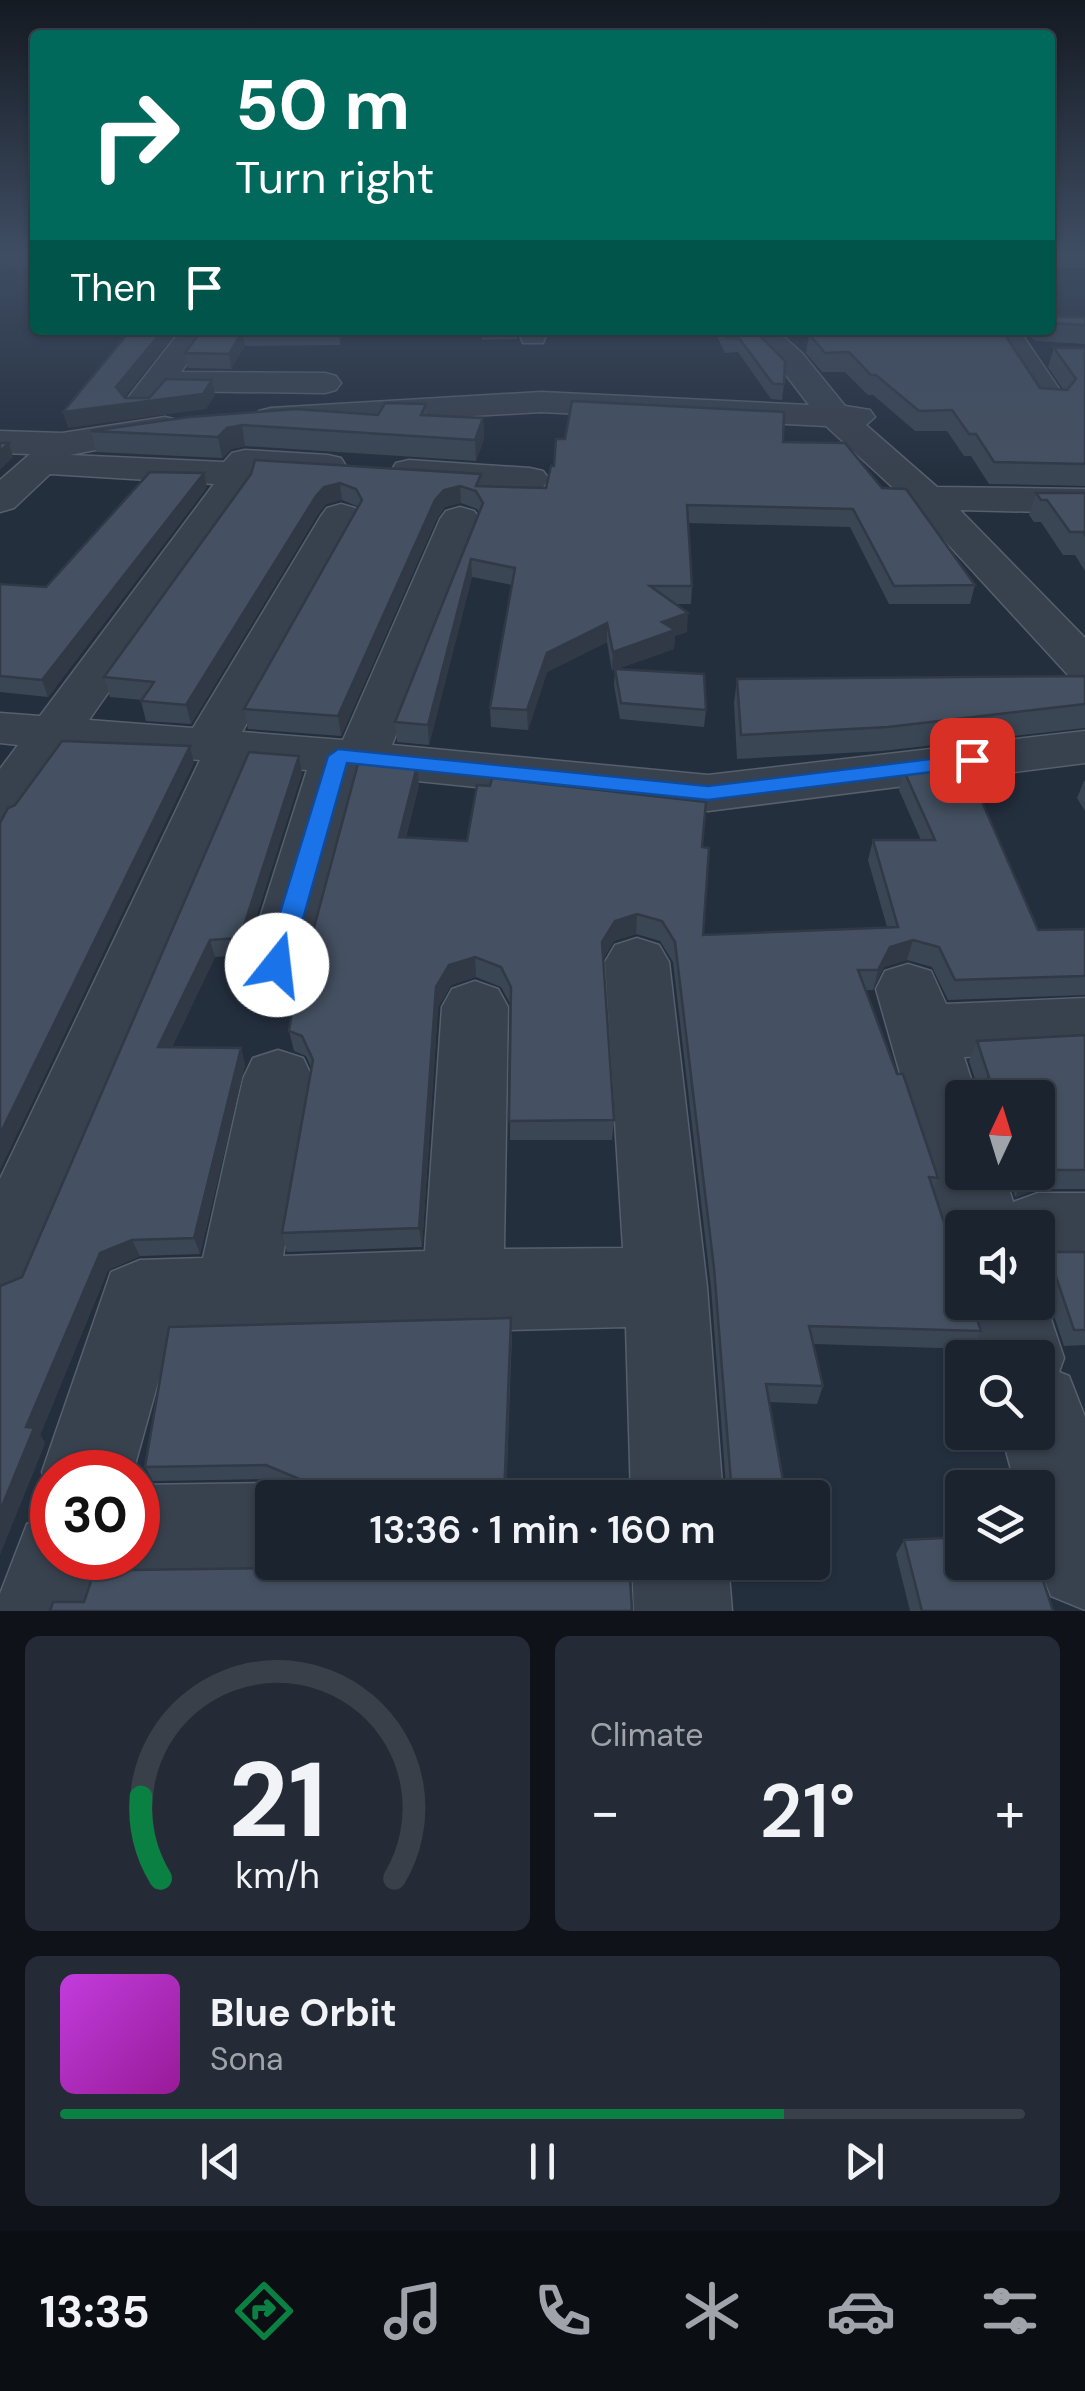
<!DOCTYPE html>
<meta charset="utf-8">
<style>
:root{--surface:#1b232e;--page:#242b36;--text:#f1f3f6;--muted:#a0a4aa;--line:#39404a;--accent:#0b8043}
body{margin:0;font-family:"DM Sans",sans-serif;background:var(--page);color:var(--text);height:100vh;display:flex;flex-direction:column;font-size:38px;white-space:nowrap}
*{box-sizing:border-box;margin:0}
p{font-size:32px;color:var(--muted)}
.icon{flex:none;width:55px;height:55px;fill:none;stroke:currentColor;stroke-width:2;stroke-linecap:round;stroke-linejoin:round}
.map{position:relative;height:1611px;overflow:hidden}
.panel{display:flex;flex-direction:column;gap:25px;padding:25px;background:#0f1319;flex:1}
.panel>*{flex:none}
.hud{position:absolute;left:30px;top:30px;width:1025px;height:305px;border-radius:10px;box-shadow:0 2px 8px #0004,0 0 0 2px var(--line);background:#00695c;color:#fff;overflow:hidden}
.needle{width:65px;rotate:4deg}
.fabs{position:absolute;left:945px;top:1080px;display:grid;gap:20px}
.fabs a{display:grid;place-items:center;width:110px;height:110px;border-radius:10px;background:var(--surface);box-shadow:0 2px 8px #0004,0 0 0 2px var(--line);font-size:50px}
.speed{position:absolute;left:30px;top:1450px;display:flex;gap:20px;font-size:50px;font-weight:700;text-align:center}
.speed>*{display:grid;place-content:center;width:130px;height:130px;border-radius:50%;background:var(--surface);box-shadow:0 2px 8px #0004,0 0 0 2px var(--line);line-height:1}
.speed .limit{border:15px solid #d22;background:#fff;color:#111}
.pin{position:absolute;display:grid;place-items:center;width:85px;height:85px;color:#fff;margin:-42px;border-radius:20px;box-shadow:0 5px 15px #0006}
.me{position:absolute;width:110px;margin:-55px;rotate:16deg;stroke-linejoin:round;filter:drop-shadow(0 0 8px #0008)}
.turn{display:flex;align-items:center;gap:35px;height:210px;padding:0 40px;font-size:45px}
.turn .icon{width:130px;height:130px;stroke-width:2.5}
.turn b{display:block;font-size:70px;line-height:85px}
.then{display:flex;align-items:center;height:95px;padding:0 40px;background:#0003;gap:20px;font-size:38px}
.big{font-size:75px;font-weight:600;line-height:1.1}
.panel .tile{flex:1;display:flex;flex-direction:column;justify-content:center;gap:15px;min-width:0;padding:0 35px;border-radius:15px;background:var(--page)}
.panel .dial{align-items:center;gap:0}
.dial svg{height:260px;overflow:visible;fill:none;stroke:var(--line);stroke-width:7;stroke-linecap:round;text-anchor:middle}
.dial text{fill:var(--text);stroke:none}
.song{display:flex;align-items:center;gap:30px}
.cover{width:120px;height:120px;border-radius:15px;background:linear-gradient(135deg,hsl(290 70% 55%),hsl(300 70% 35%))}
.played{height:10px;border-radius:5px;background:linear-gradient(90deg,var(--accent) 75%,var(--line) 75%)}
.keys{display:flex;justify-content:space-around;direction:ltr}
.heat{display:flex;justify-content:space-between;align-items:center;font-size:55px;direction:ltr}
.panel .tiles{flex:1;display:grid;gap:25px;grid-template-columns:1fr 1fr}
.tile:last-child{grid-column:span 2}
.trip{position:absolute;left:255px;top:1480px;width:575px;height:100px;border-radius:10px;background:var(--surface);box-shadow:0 2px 8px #0004,0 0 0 2px var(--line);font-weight:600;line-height:100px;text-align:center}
.tab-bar{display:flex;height:160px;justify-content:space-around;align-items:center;background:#0b0e12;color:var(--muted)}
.tab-bar .icon{width:70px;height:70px}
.tab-bar .selected{color:var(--accent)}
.tab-bar b{font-size:45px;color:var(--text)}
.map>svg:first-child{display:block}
</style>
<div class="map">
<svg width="1085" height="1611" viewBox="0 0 1085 1611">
<rect width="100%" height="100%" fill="#242f3e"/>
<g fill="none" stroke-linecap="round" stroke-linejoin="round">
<!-- minor casing -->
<g stroke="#565f6c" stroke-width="3">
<g id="minor">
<path d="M181,330H211L181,372L325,373L336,376L341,383L336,390L325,393L167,391L153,410H129L124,403Z"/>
<path d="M518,330H548L543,343H523Z"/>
<path d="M744,330H776L802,353L845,406L870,410L875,417L866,425L937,487L1085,489V513L960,510L1085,638V679L1068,675L913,506L826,426L541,412L271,428L259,425L254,418L259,411L271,408L541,392L809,405L780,367Z"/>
<path d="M864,330H1019L1066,399L1061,406H1037L998,343L974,340L872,346L862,343L857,337Z"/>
<path d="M165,417L177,420L182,427L177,434L70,455L224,462L232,453L245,450L328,455L341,458L346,466L341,474L328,477L255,473L251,489L89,720L193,728L321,516L327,508L341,504L355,508L361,516L242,732L343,740L440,519L446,511L460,507L474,511L480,519L392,745L708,775L1085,731V763L708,811L359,775L309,965L299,982L277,989L255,982L245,965L307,770L250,765L28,1292L0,1303V1179L200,760L69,749L19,820L0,825V769L18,745L0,743V713L40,716L214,484L50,474L14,508L0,512V480L30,454L0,453V431L62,433Z"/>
<path d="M409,460L530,468L543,471L549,479L543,487L530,490L396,479L391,471L396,463Z"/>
<path d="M637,938L659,945L669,962L707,1287L723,1498H631L626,1327L170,1339L133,1472H52V1496L42,1472L111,1272L140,1260L203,1258L243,1079L253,1058L278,1050L303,1058L313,1079L283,1256L425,1251L442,1007L452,989L475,981L498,989L508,1007L504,1249L623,1248L605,962L615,945Z"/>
<path d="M908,964L931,971L946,1004L1085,998V1052L964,1057L977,1098H962V1172H1004L1013,1202L1038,1193H1085V1265H1038V1228H962V1256L955,1254L944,1228L876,989L885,971Z"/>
<path d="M1038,1280L1064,1358L1059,1372L1069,1376L1085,1417V1610L1051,1596L1037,1562L1038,1488H1016L1001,1432H1038V1358H979L965,1302H1038Z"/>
<path d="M272,1483L306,1498H272V1562L305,1563L272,1577L138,1579L106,1566L92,1611H0V1594L27,1524L52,1514V1558H138V1485Z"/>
<path d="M632,1562H728L732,1611H634Z"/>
</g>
</g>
<!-- minor -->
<use href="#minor" fill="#38414e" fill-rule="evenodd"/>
</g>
<!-- wall -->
<g fill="#3b4654">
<path d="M0,253H35V268L0,267Z"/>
<rect x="1050" y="253" width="35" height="15"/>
<path d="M1050,317H1085V344L1035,341L1030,336L1032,330H1050Z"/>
<path d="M202,330H342V334L340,345L245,346L231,369L188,368L185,353Z"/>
<path d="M469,330H517V339L482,340V336L469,335Z"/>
<path d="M662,330H754L784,384L782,400L771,399L738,352L725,353L715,332Z"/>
<path d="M809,334L947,335L1040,388L1063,389L1048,367L1054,348H1085V486L989,484L971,456H964L947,431H915L873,395H868L845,372H822L806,353Z"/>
<path d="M426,404L427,415L483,418L484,439L476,461L245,446L231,449L222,458L96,452L91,431L378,415Z"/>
<path d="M783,442L882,488L975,585L970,604H889L850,527L688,523L692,586L691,604H676L687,632L675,636L674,649L617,669L706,710L704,727L620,719L614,685L615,669L612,671L607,642L547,672L528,730L491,727L490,708L512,585L472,577L429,745L397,742L395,722L479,512L477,509L461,503L445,507L437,518L341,736L248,729L244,709L359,507L342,500L326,504L318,514L191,724L146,721L141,701L142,700L110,697L104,677L251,474L546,488Z"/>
<path d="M207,487L48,697L0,692V584L46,587Z"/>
<path d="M1036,493H1085V571L1075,555H1063L1041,522H1034L1029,515Z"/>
<path d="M1085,676V728L882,751L737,759L734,703L737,679Z"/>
<path d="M904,771L1038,930L1085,929V995L948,1000L932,967L907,960L884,967L873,990H866L938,1178L933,1190L981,1331L971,1349L814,1344L823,1386L817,1404L769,1402L786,1498H711L714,1486H726L711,1287L673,962L660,941L636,934L614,941L603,959L614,1120L612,1140H510L511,1005L501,987L476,977L451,985L438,1007L422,1247L287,1252L282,1233L311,1067L306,1056L294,1051L289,1031L419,785L406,837L467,841L702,847L703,935L887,927L868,860L873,840H921L899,790Z"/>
<path d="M302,773L244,955L215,957L172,1047L241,1048L245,1065L200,1254L140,1256L108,1270L40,1435L45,1443L0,1554V1286L22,1277Z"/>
<path d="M1084,781H1085V811L1077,798Z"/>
<path d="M1085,1035V1189H1038L1015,1197L1008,1172H1038V1098H969L976,1082L969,1061L977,1041Z"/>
<path d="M1039,1248L1047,1252H1085V1345L1064,1346L1042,1279H1038V1251Z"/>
<path d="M512,1334L506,1498H283L292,1488L272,1479L153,1481L145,1467Z"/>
<path d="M904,1540L1053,1611H910L896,1554Z"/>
</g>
<!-- shaded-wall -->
<g fill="#303945">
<path d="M163,330H178L120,403L116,387Z"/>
<path d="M338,330H342V334L340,345Z"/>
<path d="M242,332L245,346L231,369L229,354Z"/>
<path d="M212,380L215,395L206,409L68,428L63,412L203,394Z"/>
<path d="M483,418L484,439L476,461L475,440Z"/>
<path d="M242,425L245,446L231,449L222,458L218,437L227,428Z"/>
<path d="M9,443L13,457L0,470V451Z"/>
<path d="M204,473L207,487L48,697L42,680Z"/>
<path d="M340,483L342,500L326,504L318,514L191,724L186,705L316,496L324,487Z"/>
<path d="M460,486L461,503L445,507L437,518L341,736L338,716L435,500L444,490Z"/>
<path d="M471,559L472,577L429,745L428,725Z"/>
<path d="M688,613L687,632L675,636L674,649L612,671L613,652L662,622Z"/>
<path d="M607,623V642L547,672L528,730L527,710L547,653Z"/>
<path d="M190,746L194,763L0,1170V1134Z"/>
<path d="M299,756L302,773L244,955L240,938Z"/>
<path d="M417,766L419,785L401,856L399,837Z"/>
<path d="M637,914L636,934L614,941L601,962L602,942L615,921Z"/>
<path d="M210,940L215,957L164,1064L158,1047Z"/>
<path d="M913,940L907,960L884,967L873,990L878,970L890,947Z"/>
<path d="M475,957L476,977L451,985L438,1007L422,1247L419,1228L436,987L449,965Z"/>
<path d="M241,1048L245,1065L200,1254L194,1238Z"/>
<path d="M1048,1170L1038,1189L1015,1197L1025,1178Z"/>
<path d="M132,1240L140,1256L108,1270L40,1435L45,1443L0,1554V1511L26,1427L100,1253Z"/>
<path d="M511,1318L506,1498H504Z"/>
</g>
<!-- building -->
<g fill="#455162" stroke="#303945" stroke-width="2.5">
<path d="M0,253H35V255L0,254Z"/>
<path d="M1050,253H1085V255L1050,254Z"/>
<path d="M1050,317H1085V325L1050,323Z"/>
<path d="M131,330H163L116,387L125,398H149L166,379L212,380L203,394L63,412Z"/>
<path d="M202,330H338L242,332L229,354L185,353Z"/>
<path d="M722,330H754L785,361L784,384H773L739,338H726Z"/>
<path d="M907,330H941L947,335H1005L1040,388L1067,390L1076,379L1054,348H1085V464L994,462L976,434H969L952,410L919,411L876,375H871L849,352L825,353L809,334Z"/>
<path d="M572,401L784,412L783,442L845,443L882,488L906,489L975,585L894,586L853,509L687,505L692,586H650L688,613L662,622L675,630L613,652L607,623L547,653L527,710L490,708L515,568L471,559L428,725L395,722L483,503L476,491L460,486L444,490L435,500L338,716L244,709L362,500L356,489L340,483L324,487L316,496L186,705L141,701L154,682L104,677L251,474L255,460L481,474L476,486L546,488L551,466H554L556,439H565Z"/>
<path d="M385,403L426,404L421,415L483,418L475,440L242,425L227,428L218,437L91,431L189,417L296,409L378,415Z"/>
<path d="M0,443H9L0,451Z"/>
<path d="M150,472L204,473L42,680L0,676V584L46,587Z"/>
<path d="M1036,493H1085V535L1083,532H1070L1047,500H1041Z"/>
<path d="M615,669L704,674L706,710L621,703Z"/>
<path d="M1085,676V704L888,727L741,735L737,679Z"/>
<path d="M62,741L190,746L0,1134V823L8,808L15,805Z"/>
<path d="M249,752L299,756L240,938L210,940L158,1047L241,1048L194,1238L132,1240L100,1253L26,1427L34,1428L0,1511V1286L22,1277Z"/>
<path d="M359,760L417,766L399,837L467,841L477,785L490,786L492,778L706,802L702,847L709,848L703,935L898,927L873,840H935L904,771L965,763L1038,930L1085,929V976L955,980L939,947L913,940L890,947L878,970H858L897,1074H903L938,1178L929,1177L962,1277V1302H971L981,1331L809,1326L823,1386L766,1384L786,1498H715L714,1486H727L731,1482L714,1268L675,942L662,921L637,914L615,921L602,942L614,1120L509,1121L511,987L501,967L475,957L449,965L436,987L419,1228L282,1233L313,1060L302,1036L289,1031L300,961L309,946Z"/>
<path d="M1085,1035V1170H1048L1025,1178L1023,1172H1038V1098H989L985,1086H977L975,1082H985L989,1077L977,1041Z"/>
<path d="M1039,1248L1047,1252H1085V1330H1074L1051,1262H1044Z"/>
<path d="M511,1318L504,1498H283L284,1488H301L302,1480L266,1465L145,1467L169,1327Z"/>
<path d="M962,1537V1562H1037L1053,1611H922L904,1540Z"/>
<path d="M99,1558L129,1570L266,1568L278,1562H629L632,1611H50L53,1602H84Z"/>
</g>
<!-- sky -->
<linearGradient id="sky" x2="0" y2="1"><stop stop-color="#141a22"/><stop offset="0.53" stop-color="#3f4d63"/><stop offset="1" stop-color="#3f4d63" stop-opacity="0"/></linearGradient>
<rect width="1085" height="478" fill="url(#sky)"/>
<!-- route -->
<path fill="#1a73e8" stroke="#114b97" stroke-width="2.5" d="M338,749L708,786L972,754L983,760L972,767L708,800L347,763L290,965L287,972H268L264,965L328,756Z"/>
</svg>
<div class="fabs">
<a><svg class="needle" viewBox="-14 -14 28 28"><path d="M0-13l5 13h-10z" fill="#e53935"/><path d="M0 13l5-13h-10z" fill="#a0a4aa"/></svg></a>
<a><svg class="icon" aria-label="sound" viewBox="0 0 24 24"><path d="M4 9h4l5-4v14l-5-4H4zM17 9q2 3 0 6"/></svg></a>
<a><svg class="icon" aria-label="search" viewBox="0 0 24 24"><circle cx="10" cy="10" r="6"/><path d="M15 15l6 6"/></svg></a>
<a><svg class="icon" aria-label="layers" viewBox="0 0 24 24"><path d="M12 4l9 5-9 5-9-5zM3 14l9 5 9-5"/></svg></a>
</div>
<div class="speed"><div class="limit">30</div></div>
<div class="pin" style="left:972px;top:760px;background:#d93025"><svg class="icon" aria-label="arrive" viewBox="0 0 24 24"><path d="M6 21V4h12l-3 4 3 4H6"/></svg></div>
<svg class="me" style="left:277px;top:965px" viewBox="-20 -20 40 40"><circle r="19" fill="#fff"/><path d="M0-13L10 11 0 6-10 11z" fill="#1a73e8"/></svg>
<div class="trip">13:36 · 1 min · 160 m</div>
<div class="hud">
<div class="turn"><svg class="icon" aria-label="right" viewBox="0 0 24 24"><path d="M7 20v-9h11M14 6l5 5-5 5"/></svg><div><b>50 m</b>Turn right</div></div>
<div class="then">Then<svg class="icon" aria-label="arrive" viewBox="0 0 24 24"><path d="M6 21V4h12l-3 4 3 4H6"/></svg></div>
</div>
</div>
<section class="panel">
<div class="tiles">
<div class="tile dial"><svg viewBox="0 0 100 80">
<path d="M14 69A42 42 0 1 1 86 69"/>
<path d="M14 69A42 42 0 0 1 8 44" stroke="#0b8043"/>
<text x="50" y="56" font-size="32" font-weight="700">21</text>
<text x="50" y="72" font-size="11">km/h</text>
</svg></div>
<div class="tile"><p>Climate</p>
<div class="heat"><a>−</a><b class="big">21°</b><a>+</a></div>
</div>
<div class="tile">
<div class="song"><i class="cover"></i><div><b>Blue Orbit</b><p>Sona</p></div></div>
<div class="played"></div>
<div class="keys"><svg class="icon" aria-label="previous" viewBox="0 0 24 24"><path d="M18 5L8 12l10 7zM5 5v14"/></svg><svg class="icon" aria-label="pause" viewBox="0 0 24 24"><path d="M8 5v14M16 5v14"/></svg><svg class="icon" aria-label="next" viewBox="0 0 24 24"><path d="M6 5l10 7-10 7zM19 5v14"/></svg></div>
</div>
</div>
</section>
<nav class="tab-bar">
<b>13:35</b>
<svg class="icon selected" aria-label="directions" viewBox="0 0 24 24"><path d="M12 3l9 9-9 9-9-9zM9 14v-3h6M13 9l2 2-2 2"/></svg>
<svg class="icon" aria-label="music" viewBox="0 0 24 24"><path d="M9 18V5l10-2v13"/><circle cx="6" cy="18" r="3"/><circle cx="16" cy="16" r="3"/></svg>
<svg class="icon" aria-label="phone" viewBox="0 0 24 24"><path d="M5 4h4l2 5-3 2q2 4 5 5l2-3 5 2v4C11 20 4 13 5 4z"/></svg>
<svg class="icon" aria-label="climate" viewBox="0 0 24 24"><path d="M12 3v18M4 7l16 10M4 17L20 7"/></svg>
<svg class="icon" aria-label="car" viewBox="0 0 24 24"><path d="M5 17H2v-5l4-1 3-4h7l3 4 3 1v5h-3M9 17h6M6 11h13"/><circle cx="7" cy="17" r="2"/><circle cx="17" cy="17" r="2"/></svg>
<svg class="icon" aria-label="filters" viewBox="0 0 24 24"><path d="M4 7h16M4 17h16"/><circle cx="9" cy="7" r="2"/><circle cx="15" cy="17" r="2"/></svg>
</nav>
